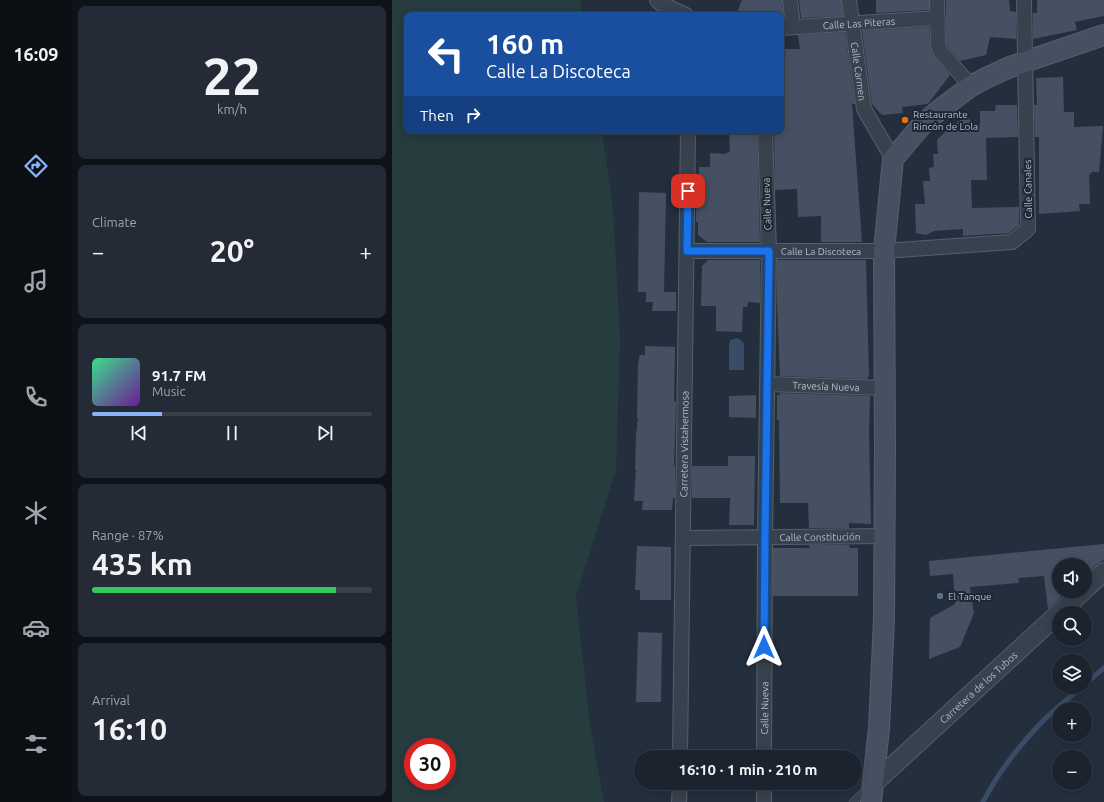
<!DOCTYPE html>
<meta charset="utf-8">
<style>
:root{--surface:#1b232e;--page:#242b36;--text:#f1f3f6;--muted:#a0a4aa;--line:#39404a;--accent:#8ab4f8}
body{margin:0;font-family:Ubuntu,sans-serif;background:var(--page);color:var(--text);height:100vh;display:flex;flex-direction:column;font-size:15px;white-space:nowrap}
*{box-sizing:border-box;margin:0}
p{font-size:13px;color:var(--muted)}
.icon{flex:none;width:22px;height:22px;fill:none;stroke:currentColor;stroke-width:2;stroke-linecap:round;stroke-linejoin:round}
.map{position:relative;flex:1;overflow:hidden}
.sheet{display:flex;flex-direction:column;gap:6px;padding:6px;background:#0f1319;width:320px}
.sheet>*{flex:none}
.hud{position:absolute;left:12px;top:12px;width:380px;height:122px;border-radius:8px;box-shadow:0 2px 10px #0003,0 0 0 1px var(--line);background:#1a4fa0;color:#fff;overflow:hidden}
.controls{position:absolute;left:660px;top:558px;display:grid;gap:8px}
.controls a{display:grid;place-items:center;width:40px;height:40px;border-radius:50%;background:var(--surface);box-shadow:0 2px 10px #0003,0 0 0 1px var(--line);font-size:20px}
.speed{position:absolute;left:12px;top:738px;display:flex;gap:8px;font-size:20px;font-weight:700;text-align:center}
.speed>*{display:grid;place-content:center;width:52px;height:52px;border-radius:50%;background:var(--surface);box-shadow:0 2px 10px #0003,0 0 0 1px var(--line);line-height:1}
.speed .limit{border:6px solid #d22;background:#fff;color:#111}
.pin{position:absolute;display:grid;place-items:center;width:34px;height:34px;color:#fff;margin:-17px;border-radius:8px;box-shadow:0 2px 6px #0006}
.me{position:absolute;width:44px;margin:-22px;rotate:0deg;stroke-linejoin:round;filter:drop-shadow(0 0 3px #0008)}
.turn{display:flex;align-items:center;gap:14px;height:84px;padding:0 16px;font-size:18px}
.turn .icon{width:52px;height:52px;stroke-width:2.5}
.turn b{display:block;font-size:28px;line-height:34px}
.then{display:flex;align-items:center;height:38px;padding:0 16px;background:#0003;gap:8px;font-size:15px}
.big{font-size:30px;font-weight:700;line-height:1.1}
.sheet .tile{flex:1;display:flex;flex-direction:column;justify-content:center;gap:6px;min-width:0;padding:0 14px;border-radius:8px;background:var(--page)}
.sheet .dial{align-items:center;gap:0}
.dial b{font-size:52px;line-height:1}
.song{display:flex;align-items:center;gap:12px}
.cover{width:48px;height:48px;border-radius:6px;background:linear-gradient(135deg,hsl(150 70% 55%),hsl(280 70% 35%))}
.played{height:4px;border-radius:2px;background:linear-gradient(90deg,var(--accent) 25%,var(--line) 25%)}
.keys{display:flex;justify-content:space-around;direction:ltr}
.heat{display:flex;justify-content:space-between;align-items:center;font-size:22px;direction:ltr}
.charge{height:6px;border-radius:3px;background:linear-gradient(90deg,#34c759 87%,var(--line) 0)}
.trip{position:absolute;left:242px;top:750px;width:228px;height:40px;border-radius:20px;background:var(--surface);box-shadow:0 2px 10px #0003,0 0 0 1px var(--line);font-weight:700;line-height:40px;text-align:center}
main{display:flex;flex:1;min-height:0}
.dock{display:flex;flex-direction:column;width:72px;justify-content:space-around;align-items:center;background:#0b0e12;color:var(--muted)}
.dock .icon{width:28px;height:28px}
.dock .selected{color:var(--accent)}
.dock b{font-size:18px;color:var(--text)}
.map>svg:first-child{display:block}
</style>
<main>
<nav class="dock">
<b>16:09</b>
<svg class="icon selected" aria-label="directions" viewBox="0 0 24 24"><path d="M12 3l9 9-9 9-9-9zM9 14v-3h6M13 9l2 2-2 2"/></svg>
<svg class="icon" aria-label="music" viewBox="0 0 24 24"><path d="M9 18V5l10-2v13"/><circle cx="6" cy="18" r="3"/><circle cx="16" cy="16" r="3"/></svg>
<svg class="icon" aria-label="phone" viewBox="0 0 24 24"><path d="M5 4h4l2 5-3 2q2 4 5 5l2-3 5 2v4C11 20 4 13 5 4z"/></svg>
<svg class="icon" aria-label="climate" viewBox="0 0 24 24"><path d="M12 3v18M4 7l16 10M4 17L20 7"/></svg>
<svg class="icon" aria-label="car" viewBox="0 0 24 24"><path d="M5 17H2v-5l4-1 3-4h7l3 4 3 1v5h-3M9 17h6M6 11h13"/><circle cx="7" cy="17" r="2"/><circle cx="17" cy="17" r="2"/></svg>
<svg class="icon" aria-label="filters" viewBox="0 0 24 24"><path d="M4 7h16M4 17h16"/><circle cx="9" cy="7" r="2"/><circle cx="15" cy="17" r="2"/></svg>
</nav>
<section class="sheet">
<div class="tile dial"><b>22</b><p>km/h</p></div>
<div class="tile"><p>Climate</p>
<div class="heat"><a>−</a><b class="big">20°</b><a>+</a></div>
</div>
<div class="tile">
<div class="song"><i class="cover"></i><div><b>91.7 FM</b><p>Music</p></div></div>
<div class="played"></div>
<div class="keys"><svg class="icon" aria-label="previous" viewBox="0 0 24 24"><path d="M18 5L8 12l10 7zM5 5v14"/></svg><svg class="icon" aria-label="pause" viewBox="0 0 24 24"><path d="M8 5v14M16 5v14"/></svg><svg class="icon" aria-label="next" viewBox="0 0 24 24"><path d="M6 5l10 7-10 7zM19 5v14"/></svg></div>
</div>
<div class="tile"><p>Range · 87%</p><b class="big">435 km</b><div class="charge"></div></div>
<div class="tile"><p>Arrival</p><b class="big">16:10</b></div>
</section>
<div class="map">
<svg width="712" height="802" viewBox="0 0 712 802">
<rect width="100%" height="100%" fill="#242f3e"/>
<!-- green -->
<path fill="#263c3f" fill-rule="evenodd" d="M0,0H188L191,15H15V131H210L221,209L228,338L224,470L184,596L198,725L212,802H0ZM21,747H55V781H21Z"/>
<!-- water -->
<path fill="#394c67" d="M345,338L349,340L352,344V370H337V344L339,340Z"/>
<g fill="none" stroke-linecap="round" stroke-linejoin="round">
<!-- stream -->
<g stroke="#394c67" stroke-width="5">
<path d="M693,684L712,668"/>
<path d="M591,802C606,773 625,748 648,724C660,711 676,699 690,687"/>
</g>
</g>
<!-- building -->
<g fill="#455162">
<path d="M350,0H390L392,19H389V15H344Z"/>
<path d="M407,0H449L451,16L409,18Z"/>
<path d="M484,0H537V10L484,13Z"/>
<path d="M554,0H617L618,11L624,12V39L598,37L594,55L568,61L556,47L554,43Z"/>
<path d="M645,0H712V16L683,22L685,30L641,39V13H645Z"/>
<path d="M537,27L538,45L541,55L558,75L536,104L510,107L511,113L490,115L480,104L470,31Z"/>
<path d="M453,32L463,104H460L470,242H429V216L406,217L405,189L383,190L382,131H389V49H408L406,35Z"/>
<path d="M671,77L672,112H682V127L711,126L707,172H699V174H697L698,204H687L688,211L647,214V137H643L642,105H645L644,78Z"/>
<path d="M604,105H625L626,137L594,138L595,180H579L580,208L627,207V225L617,233L571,236V229L542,231L534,235L524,233L523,204H533L531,181H538L537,168L542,167L541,154H546L545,140L557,128L573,117L588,126V111H603Z"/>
<path d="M337,131H365L368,242H315L306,235V222H304V212L305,201H307V167H318V153L334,154V153L338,152Z"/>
<path d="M247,192L274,193L272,292H284V311H260L261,302H254V292H246Z"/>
<path d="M316,260H368V303L356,302L355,307H351L350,332L324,331V306H309L310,266Z"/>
<path d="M385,260H474L477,376L475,379L388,376L385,303Z"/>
<path d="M253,346L283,347L282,401H284L282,466H283V498H281L280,510H250L251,501H242L244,470H243L244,436L246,418H245L246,363L248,355H253Z"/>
<path d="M388,393L478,396L477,435L479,524L457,523V528H417L416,503H388L387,420H385V395H388Z"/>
<path d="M364,395V418L337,417V396Z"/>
<path d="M336,456H363L362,525H337L338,498H300V466H336Z"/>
<path d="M712,544V560L705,564L693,575V565H667V591H675L656,609L652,576L626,578L627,583L578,587L582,613L568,647L537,659L538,618L563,604L561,574L538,576L537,561Z"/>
<path d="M417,545H457L458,548H466V596H381V548H418Z"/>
<path d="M245,546L279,547V600H248V590H243Z"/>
<path d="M246,632L270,633L269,702H244Z"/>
</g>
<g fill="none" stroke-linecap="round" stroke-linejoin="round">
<!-- service casing -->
<g stroke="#565f6c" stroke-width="8">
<path id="service" d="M461,802L476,788"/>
</g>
<!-- minor casing -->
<g stroke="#565f6c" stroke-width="16">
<g id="minor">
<path d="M265,0L268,3L294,15"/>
<path d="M398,0L401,27"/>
<path id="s1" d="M457,0L472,109L501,159"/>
<path d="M545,0L546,45L549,52L579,86"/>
<path id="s2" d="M389,28L546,18"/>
<path id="s3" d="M295,251H492L620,242L636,229L632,0"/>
<path id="s4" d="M375,384L493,388"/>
<path id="s5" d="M291,538L493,536"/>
<path id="s6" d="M288,757L296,131"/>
<path id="s7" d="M372,757L373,537L377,251L373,131"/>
<path d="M287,802L288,783"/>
<path d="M372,802V783"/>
</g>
</g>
<!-- tertiary casing -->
<g stroke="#565f6c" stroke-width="20">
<g id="tertiary">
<path d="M693,589L712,572"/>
<path id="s8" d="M481,784L691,591"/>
</g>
</g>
<!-- secondary casing -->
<g stroke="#565f6c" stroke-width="22">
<path id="secondary" d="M479,802L487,728L492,619L493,448L492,251L501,159L529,126L546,111L579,86L596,77L618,67L712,35"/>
</g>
<!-- service -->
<use href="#service" stroke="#38414e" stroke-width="7"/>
<!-- minor -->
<use href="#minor" stroke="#38414e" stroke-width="14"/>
<!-- tertiary -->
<use href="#tertiary" stroke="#38414e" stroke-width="18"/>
<!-- secondary -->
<use href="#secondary" stroke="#465061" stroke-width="20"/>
</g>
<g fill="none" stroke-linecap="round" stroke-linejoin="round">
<!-- route casing -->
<g stroke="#114b97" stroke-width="10">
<path id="route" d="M296,191L295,251H377L373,537L372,647"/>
</g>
<!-- route -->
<use href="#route" stroke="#1a73e8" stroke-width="7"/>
</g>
<!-- markers -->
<circle fill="#e8710a" stroke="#1d2633" stroke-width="1.5" cx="513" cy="120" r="4"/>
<circle fill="#5c6f8a" stroke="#1d2633" stroke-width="1.5" cx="548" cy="596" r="4"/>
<g text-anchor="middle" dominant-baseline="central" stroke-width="4" stroke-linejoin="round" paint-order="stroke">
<!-- street labels -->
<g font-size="10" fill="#b4bcc9" stroke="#1d2633">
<text stroke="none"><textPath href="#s2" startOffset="78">Calle Las Piteras</textPath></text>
<text stroke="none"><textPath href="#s1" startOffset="72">Calle Carmen</textPath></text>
<text transform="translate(636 189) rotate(-91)">Calle Canales</text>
<text transform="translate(375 204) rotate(-92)">Calle Nueva</text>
<text stroke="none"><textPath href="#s3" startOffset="134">Calle La Discoteca</textPath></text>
<text stroke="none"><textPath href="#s4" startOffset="59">Travesía Nueva</textPath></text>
<text stroke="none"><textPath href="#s6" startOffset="313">Carretera Vistahermosa</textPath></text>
<text stroke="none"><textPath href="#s5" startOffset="137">Calle Constitución</textPath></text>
<text stroke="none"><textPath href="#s8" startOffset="143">Carretera de los Tubos</textPath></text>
<text stroke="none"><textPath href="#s7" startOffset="49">Calle Nueva</textPath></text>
</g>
<!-- poi labels -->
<g font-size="10" fill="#b4bcc9" stroke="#1d2633" text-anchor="start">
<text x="521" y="114">Restaurante<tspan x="521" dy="12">Rincón de Lola</tspan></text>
<text x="556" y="596">El Tanque</text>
</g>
</g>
</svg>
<div class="controls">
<a><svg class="icon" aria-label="sound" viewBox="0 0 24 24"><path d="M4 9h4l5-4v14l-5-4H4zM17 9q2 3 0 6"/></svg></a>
<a><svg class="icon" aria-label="search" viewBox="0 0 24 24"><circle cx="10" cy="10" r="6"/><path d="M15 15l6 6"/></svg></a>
<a><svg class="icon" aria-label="layers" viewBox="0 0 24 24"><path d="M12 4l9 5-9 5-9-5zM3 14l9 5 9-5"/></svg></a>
<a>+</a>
<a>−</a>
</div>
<div class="speed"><div class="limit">30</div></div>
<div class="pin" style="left:296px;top:191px;background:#d93025"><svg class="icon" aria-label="arrive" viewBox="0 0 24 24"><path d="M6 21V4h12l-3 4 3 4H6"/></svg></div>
<svg class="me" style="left:372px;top:647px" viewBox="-20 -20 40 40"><path d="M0-17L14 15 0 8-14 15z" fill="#1a73e8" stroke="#fff" stroke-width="4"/></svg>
<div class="trip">16:10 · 1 min · 210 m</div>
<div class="hud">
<div class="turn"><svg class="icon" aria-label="left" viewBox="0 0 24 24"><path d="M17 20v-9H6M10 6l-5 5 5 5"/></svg><div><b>160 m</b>Calle La Discoteca</div></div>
<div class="then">Then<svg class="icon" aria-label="right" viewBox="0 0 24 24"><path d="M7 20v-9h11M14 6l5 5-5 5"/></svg></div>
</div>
</div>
</main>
